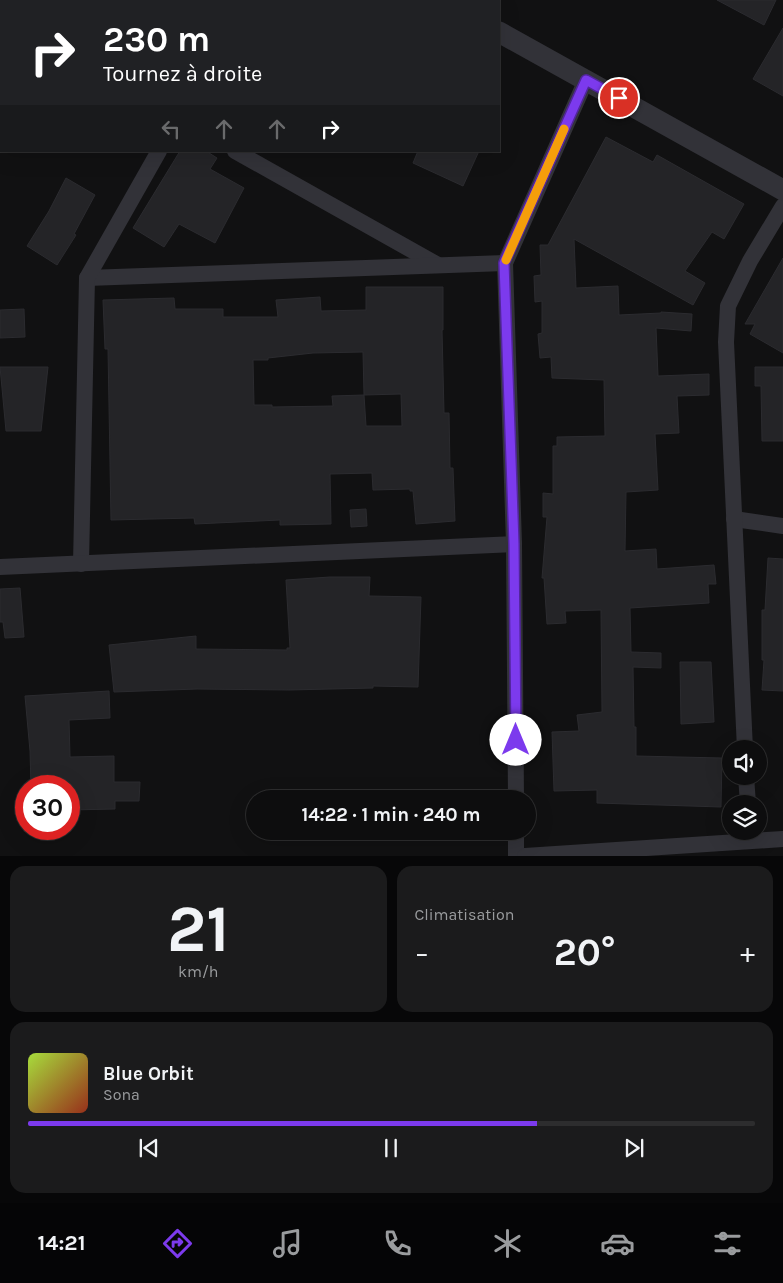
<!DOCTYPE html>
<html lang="fr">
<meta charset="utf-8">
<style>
:root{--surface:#0d0d0e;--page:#1b1b1c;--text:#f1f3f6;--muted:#9a9c9e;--line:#2d2d2e;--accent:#7c3aed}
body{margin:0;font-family:Karla,sans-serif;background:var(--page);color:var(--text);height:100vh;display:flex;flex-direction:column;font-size:19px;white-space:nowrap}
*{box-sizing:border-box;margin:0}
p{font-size:16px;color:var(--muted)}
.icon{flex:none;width:28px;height:28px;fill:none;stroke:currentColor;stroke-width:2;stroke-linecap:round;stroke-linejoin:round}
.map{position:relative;height:856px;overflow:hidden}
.side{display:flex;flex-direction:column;gap:10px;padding:10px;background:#070708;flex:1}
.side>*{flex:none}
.top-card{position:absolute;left:0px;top:0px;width:500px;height:152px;box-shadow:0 5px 20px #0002,0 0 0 1px var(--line);background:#202124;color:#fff;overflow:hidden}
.controls{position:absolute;left:722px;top:740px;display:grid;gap:10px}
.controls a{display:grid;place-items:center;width:45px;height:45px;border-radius:50%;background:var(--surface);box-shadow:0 5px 20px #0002,0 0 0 1px var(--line);font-size:25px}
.speed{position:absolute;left:15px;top:775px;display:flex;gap:10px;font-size:25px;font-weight:700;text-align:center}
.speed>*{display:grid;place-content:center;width:65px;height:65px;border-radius:50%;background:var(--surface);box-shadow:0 5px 20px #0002,0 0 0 1px var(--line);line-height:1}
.speed .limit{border:8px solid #d22;background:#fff;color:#111}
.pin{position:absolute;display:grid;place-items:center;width:42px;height:42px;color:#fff;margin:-21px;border:2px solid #fff;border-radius:50%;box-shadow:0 1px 5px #0007}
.me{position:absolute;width:55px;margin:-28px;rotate:0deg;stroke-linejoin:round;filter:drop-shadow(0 0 4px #0008)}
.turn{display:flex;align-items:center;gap:18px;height:105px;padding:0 20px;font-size:22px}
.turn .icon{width:65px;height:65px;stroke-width:2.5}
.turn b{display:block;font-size:35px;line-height:42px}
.lanes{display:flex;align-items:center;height:48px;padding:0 20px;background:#0003;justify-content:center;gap:25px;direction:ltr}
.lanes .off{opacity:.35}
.big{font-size:38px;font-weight:700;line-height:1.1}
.side .widget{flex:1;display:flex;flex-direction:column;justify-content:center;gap:8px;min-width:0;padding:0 18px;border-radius:15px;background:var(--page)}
.side .dial{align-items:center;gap:0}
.dial b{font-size:65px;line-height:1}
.song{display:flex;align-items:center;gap:15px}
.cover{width:60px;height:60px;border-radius:8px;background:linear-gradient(135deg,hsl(80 70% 55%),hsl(10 70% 35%))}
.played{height:5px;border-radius:2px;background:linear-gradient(90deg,var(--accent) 70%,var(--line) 70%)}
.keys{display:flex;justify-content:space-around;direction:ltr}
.heat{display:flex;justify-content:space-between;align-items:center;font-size:28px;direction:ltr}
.side .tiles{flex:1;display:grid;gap:10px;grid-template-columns:1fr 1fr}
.widget:last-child{grid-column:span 2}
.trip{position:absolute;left:246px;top:790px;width:290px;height:50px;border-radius:25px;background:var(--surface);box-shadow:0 5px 20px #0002,0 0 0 1px var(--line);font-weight:700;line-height:50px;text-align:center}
.dock{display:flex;height:80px;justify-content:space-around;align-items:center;background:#050506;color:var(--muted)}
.dock .icon{width:35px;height:35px}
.dock .on{color:var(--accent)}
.dock b{font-size:22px;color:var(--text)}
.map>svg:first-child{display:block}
</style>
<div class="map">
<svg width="783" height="856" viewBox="0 0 783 856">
<rect width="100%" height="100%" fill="#111112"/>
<!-- building -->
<g fill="#242427" stroke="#2b2b2f" fill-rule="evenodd">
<path d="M717,0H776L764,25Z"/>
<path d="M783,28V96L753,79Z"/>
<path d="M606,137L653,162L657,155L744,204L724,239L712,232L685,271L705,283L693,305L574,239L576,288L618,286L619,315L661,313V312L692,314L691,331L656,328L658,376L709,374V395L677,396L679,433L655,434L658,490L626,492L625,551L656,549L657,569L714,565L716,584H708L709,603L630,608L631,652L661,653V668L633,667L634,727H636V756L722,758L721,807L597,803V790L554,791L552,732L579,731L577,715L602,712L601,610L565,611L566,623L547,624L544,578H542L547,517H543V493L553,494V446H557V437L605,436L604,380L552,378L551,357L540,358L538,334L542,333V301L535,302L534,276L541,275L540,245H548Z"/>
<path d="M180,151H206L217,158L210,169L244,188L215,243L179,224L164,247L133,228Z"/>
<path d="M418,151H479L463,186L413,163Z"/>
<path d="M66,178L95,195L74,234L76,235L57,265L27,246L49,211Z"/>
<path d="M783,258V353L750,334L755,324H745Z"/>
<path d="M366,287H443V330H442L444,413H449L450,468H453L455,521L416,524L413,491H410V489L373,490L372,473L330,474L331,524L280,525V520L195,524L194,518L111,520L108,349H105L103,300L174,298L175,309H223V317H278L276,300L320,297L321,311L366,310ZM363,352L364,395L332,396L333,406L272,407V405H254L253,360H268V358L313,353ZM401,394L402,426H366L364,395Z"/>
<path d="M24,309L25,337L0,338V310Z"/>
<path d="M0,367H48L41,431H6Z"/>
<path d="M755,367H783V441H762L761,386H755Z"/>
<path d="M366,509L367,526L351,527L350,510Z"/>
<path d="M768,558L783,559V691L762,690L764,660H762V610H765Z"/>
<path d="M330,577H370L369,596L421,597L418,687L373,686V688L289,690L197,689L114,692L109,645L196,636V649L287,650V648H290L286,580Z"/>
<path d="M20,588L24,637L5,638L3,622H0V589Z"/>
<path d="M680,662H711L714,722L681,724Z"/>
<path d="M109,691L110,718L69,720L70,757L114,756V782H140L139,801H115V809L69,810V786H31L30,751L25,696Z"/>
</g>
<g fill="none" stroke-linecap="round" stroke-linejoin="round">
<!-- minor -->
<g stroke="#323238" stroke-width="16">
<path d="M0,22L1,23"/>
<path d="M235,151L438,265"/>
<path d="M87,278L505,263"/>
<path d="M734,519L783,526"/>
<path d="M81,564L87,278L159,151"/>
<path d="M0,567L514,544"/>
<path d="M745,749L726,342L728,306L750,261L783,206"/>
<path d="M746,776L748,804"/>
<path d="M516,799L514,544L505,263L586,80"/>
<path d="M516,831V856"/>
<path d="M525,856L783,839"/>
</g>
<!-- tertiary -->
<g stroke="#323238" stroke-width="21">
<path d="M440,0L442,1"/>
<path d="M499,32L783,190"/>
</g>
</g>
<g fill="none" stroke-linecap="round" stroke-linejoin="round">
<!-- route casing -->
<g stroke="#51269a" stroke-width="12">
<path id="route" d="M516,740L514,544L504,263L586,80L619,98"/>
</g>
<!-- route -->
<use href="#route" stroke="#7c3aed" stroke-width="9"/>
<!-- slow -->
<path stroke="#f59e0b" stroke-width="9" d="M506,260L564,129"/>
</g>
</svg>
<div class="controls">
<a><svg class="icon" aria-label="sound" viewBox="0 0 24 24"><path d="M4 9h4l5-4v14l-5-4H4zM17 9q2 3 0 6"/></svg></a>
<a><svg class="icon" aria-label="layers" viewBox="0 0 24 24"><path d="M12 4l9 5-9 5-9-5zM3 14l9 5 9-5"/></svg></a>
</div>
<div class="speed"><div class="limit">30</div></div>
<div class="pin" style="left:619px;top:98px;background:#d93025"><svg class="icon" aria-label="arrive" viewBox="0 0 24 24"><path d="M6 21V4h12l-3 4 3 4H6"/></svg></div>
<svg class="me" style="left:516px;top:740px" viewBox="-20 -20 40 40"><circle r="19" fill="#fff"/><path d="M0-13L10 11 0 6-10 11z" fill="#7c3aed"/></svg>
<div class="trip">14:22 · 1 min · 240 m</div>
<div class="top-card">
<div class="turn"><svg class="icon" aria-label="right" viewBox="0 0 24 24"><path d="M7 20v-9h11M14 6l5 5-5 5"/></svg><div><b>230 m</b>Tournez à droite</div></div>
<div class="lanes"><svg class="icon off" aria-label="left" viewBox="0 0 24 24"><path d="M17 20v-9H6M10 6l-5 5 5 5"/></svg><svg class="icon off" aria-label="ahead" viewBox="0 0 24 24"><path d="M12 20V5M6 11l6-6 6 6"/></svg><svg class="icon off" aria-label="ahead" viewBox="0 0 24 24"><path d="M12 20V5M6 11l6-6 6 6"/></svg><svg class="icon" aria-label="right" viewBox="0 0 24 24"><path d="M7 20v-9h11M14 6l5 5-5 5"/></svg></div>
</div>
</div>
<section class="side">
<div class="tiles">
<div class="widget dial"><b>21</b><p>km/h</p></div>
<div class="widget"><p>Climatisation</p>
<div class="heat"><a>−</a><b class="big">20°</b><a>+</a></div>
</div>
<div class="widget">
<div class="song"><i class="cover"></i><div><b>Blue Orbit</b><p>Sona</p></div></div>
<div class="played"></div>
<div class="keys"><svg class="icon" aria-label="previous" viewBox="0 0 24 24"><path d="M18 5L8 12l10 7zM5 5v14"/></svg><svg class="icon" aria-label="pause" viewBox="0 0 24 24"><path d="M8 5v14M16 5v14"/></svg><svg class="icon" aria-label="next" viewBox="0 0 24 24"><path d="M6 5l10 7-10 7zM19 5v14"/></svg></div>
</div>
</div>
</section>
<nav class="dock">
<b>14:21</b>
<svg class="icon on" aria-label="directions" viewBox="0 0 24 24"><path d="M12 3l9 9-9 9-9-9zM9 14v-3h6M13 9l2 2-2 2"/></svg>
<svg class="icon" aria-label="music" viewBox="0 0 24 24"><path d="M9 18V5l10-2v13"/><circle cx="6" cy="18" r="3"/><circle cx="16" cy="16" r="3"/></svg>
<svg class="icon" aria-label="phone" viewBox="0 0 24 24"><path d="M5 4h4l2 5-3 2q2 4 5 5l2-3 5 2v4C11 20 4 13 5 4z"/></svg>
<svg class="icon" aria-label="climate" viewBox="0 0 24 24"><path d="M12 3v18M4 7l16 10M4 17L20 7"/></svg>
<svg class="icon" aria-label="car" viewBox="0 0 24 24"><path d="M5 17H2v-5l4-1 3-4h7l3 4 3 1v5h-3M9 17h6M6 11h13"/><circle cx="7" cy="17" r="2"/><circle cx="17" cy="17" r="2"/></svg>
<svg class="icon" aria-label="filters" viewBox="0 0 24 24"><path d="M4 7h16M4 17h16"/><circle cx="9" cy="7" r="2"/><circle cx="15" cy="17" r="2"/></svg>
</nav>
